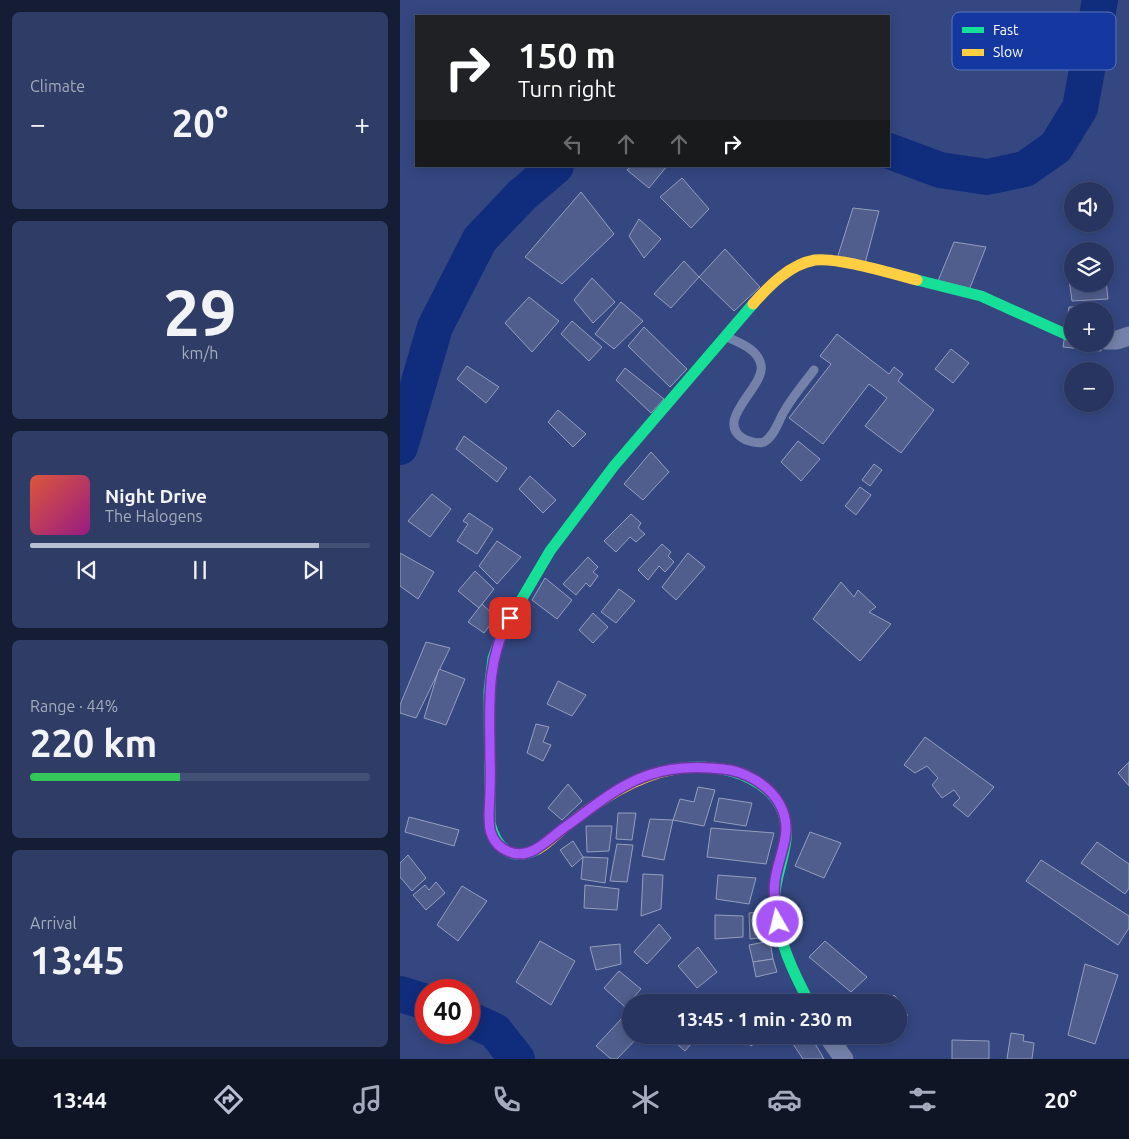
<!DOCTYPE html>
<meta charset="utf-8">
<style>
:root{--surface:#273560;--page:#2f3d66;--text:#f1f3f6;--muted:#a4abbd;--line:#435075;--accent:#b8bfd3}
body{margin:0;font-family:Ubuntu,sans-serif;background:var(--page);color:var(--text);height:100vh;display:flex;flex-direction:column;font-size:19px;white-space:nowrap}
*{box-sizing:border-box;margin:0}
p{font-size:16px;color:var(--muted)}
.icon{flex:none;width:28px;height:28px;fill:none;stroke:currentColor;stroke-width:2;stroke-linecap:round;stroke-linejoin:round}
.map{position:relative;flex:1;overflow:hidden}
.sheet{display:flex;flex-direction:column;gap:12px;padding:12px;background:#151d35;width:400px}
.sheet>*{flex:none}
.banner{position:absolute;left:15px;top:15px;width:475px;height:152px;border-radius:0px;box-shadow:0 2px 12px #0003,0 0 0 1px var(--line);background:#202124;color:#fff;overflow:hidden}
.fabs{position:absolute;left:664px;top:182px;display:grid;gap:10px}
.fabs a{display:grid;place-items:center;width:50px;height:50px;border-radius:50%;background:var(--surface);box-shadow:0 2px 12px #0003,0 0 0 1px var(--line);font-size:25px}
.speed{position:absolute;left:15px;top:979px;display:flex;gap:10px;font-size:25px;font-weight:700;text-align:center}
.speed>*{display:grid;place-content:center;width:65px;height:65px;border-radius:50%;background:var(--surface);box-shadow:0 2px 12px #0003,0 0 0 1px var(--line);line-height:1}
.speed .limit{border:8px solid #d22;background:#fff;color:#111}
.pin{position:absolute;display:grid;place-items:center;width:42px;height:42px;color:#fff;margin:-21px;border-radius:10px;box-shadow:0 2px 8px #0006}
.me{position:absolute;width:55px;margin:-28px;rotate:352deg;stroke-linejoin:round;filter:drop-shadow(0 0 4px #0008)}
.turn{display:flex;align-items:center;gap:18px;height:105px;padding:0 20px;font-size:22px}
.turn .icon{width:65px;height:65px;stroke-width:2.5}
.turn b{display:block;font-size:35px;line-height:42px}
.lanes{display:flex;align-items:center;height:48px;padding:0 20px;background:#0003;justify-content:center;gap:25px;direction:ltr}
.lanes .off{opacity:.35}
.big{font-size:38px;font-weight:700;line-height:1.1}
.sheet .card{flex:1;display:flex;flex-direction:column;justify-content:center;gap:8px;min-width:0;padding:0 18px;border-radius:8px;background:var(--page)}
.sheet .dial{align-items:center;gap:0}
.dial b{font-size:65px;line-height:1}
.song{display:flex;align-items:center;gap:15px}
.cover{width:60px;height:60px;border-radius:8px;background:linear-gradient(135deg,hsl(10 70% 55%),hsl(310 70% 35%))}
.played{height:5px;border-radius:2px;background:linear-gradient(90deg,var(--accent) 85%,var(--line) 85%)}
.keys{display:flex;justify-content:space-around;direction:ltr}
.heat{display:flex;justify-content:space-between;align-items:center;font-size:28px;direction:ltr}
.charge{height:8px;border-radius:4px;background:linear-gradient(90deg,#34c759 44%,var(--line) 0)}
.trip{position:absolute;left:222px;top:994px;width:285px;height:50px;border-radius:25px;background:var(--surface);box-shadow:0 2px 12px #0003,0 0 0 1px var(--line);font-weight:700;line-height:50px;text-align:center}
.dock{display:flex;height:80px;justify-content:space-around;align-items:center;background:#101526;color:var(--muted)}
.dock .icon{width:35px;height:35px}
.dock .on{color:var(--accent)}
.dock b{font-size:22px;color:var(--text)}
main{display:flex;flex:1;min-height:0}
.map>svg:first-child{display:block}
</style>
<main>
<section class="sheet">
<div class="card"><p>Climate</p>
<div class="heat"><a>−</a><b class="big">20°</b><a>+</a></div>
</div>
<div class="card dial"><b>29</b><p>km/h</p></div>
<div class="card">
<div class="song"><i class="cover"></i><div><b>Night Drive</b><p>The Halogens</p></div></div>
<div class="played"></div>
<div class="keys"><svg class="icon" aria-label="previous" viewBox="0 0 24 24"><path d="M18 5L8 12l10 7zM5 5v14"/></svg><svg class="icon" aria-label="pause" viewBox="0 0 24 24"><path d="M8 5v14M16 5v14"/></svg><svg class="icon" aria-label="next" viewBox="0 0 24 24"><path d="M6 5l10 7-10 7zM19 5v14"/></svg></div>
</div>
<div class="card"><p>Range · 44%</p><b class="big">220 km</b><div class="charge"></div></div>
<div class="card"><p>Arrival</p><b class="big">13:45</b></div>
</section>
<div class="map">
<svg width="729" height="1059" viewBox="0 0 729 1059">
<rect width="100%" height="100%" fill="#344780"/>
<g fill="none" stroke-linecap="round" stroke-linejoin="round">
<!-- river -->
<g stroke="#102c7c" stroke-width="36">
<path d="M489,151L540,170L587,177L625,169L656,147L680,108L700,0"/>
<path d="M0,447L35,327L80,239L122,195L156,166"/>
<path d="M0,994L26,1002"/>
<path d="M69,1019L95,1031L117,1059"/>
</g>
</g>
<!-- building -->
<g fill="#4f5e8c" stroke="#949ebe">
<path d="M232,166H267L249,188L227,170Z"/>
<path d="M282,178L309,209L291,228L260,197Z"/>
<path d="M181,192L214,234L162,284L125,257Z"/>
<path d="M453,208L479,211L464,267L436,262Z"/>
<path d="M239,219L261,239L244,258L229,236Z"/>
<path d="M554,242L586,247L568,293L538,281Z"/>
<path d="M325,249L360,287L334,311L299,277Z"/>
<path d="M284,261L299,277L271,308L254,294Z"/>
<path d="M705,270L708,299L672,301L668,272H672V284H705Z"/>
<path d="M192,278L215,302L193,323L174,300Z"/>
<path d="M129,297L159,321L132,352L105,323Z"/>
<path d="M221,302L243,321L214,349L195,334Z"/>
<path d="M703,306V311H672V344H701V351L663,347L669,307Z"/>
<path d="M172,321L202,347L189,361L161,334Z"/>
<path d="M244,327L287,369L270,387L228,346Z"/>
<path d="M437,334L489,374L494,367L503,374L498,381L534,410L501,453L465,426L487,398L469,384L423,444L389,418L431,364L420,356Z"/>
<path d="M551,349L569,363L553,383L535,369Z"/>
<path d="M67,366L99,387L86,403L57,379Z"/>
<path d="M225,368L264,399L251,413L216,380Z"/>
<path d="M158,410L186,434L173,447L148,422Z"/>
<path d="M64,436L107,468L97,482L56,449Z"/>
<path d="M398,441L420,459L401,481L381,462Z"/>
<path d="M251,452L269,472L243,500L224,484Z"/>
<path d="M474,464L482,470L470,486L462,480Z"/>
<path d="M130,476L156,500L143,513L119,489Z"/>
<path d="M460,487L471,495L456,515L445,506Z"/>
<path d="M32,494L51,509L30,537L8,521Z"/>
<path d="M69,513L93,529L77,554L57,541L68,524L63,521Z"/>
<path d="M231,514L241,523L238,528L245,534L236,542L230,537L216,552L204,541Z"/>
<path d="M97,541L121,557L97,584L79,566Z"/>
<path d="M262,544L271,552L268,556L274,562L265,572L259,566L248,580L238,570Z"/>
<path d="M0,553L34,572L18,599L0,586Z"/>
<path d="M288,553L305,567L276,600L262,587Z"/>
<path d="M188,557L198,567L193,572L198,576L190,587L186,583L176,595L163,584Z"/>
<path d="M75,571L94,589L79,608L58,591Z"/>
<path d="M145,578L172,600L157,619L132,600Z"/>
<path d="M441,582L454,597L458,590L476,607L469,612L491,624L460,661L413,619Z"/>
<path d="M219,589L235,601L216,623L201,612Z"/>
<path d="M82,604L96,617L84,633L68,622Z"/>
<path d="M193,613L208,627L193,643L179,630Z"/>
<path d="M26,642L50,648L16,718L0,713V705Z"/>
<path d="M39,669L65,679L46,725L24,718Z"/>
<path d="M158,681L186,695L172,716L147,704Z"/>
<path d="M136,724L149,727L143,742L151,745L143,761L127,753Z"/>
<path d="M525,737L594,787L568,817L553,805L560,798L554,790L542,798L532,785L538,778L527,766L515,773L504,765Z"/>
<path d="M729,762V786L718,773Z"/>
<path d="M168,784L182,801L162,820L148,808Z"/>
<path d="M298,787L315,790L304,826L273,820L280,799L294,802Z"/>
<path d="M319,798L352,803L346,826L314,821Z"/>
<path d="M218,813H236L232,840L216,839Z"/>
<path d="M9,817L59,830L54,846L5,832Z"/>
<path d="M250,819L273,820L264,860L242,856Z"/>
<path d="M186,826H212L209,851L187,852Z"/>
<path d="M311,828L374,833L366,864L307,857Z"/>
<path d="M410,832L441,843L424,878L395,866Z"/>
<path d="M173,841L183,857L172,867L160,850Z"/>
<path d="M697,842L729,864V888L725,894L681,863Z"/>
<path d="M217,844L233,845L227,882L210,881Z"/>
<path d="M8,855L26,878L12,891L0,877V863Z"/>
<path d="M183,857L208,858L205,883L181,879Z"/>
<path d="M641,860L729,916V928L718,945L626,881Z"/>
<path d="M243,874L263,875L261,909L241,916Z"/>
<path d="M318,875L356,878L349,904L316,899Z"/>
<path d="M36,882L45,893L26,910L13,895L25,885L29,890Z"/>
<path d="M185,885L219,889L217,910L184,908Z"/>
<path d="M62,886L87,901L58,941L37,925Z"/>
<path d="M368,911L367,937L350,939L349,913Z"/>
<path d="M315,915L343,916V937L315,939Z"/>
<path d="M259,924L271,938L247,964L234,952Z"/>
<path d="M140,941L175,961L151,1005L116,982Z"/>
<path d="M370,941L373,959L353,962L349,945Z"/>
<path d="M425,941L467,977L451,992L409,957Z"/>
<path d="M220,944L221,964L196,970L190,947Z"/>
<path d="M298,947L317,972L297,988L278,966Z"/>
<path d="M373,959L377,972L356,977L353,962Z"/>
<path d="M685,964L718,975L695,1044L668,1035Z"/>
<path d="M219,971L241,989L225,1007L204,988Z"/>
<path d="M481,993L489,1002L494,995L503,1005L501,1008L508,1015L499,1025V1002H472Z"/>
<path d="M247,995L254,1002H239Z"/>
<path d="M306,995L312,1002H298Z"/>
<path d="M223,1017L231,1024V1035H240L217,1059H211L196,1046Z"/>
<path d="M611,1033L624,1035L623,1041L634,1043L632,1059H607Z"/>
<path d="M292,1035L296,1038L285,1051L268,1036Z"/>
<path d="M341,1035H363L364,1037L351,1046Z"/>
<path d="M387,1035H410L424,1059H403Z"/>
<path d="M552,1040L589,1041V1059H552Z"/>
</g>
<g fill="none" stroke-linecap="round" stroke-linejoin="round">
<!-- lane -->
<path stroke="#7482a9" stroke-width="9" d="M327,337C340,343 358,349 361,365C366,387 310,422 346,440C352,442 359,444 364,442C375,436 379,419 385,410C393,396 404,383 414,370"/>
<!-- street -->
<g stroke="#7482a9" stroke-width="19">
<path d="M705,340H717L729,336"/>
<path d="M427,1035L444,1059"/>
</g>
<!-- fast -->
<g stroke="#16e098" stroke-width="11">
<path d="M517,280L581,296L672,337"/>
<path d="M275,769C322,760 391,780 386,839C384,862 373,882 375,906C378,940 393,972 409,1002"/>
<path d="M138,849C112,862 97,850 90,823L89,691L93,658L103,631L150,551L214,466L353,304"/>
</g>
<!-- slow -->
<g stroke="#ffcf43" stroke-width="11">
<path d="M353,304C369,286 390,264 415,260C438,257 493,274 517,280"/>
<path d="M138,849C150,842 158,832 169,824C200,800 235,776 275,769"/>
</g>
</g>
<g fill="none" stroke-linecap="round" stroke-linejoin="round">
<!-- route casing -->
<g stroke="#6d37a1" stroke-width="12">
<path id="route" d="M110,618C85,661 90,709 90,757C91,776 90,795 89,814C89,820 89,828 91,833C97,851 118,859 134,850C147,843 156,833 168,825C186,812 204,797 224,786C256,768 287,765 323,769C344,771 368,784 379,803C395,830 379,853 375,880C373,894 375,908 378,922"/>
</g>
<!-- route -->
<use href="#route" stroke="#a855f7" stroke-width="9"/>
</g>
<!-- legend -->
<rect x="552" y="12" width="164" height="58" rx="8" fill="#1438a0" stroke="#5a74bc" stroke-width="1"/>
<rect x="562" y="27" width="22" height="6" fill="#16e098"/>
<rect x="562" y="49" width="22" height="7" fill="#ffcf43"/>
<g font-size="14" fill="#fff">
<text x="593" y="35">Fast</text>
<text x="593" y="57">Slow</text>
</g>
</svg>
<div class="fabs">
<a><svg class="icon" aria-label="sound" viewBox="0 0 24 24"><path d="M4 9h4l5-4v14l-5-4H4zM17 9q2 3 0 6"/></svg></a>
<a><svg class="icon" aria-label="layers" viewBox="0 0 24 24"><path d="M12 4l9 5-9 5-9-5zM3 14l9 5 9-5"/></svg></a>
<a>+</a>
<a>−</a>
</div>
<div class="speed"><div class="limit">40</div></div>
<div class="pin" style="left:110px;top:618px;background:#d93025"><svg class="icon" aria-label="arrive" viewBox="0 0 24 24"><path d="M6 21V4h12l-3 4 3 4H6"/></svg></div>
<svg class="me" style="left:378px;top:922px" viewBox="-20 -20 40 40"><circle r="17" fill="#a855f7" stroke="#fff" stroke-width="3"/><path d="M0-11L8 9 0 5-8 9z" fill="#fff"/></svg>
<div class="trip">13:45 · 1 min · 230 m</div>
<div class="banner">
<div class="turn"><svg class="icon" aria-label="right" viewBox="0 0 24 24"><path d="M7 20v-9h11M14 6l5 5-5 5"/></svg><div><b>150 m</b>Turn right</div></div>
<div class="lanes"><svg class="icon off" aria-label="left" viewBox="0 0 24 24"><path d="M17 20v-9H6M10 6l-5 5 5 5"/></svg><svg class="icon off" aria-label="ahead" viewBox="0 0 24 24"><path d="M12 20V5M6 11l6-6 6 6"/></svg><svg class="icon off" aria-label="ahead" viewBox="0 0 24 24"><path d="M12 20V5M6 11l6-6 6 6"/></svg><svg class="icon" aria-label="right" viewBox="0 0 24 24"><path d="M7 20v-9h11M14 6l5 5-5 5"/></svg></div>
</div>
</div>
</main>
<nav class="dock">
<b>13:44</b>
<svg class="icon on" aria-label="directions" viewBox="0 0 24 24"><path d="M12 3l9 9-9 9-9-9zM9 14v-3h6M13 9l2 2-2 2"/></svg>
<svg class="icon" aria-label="music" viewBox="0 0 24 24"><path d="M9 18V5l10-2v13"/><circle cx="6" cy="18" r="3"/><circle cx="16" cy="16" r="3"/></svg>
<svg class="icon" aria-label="phone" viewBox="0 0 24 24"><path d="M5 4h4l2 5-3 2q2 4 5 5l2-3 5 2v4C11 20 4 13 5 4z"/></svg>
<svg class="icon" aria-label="climate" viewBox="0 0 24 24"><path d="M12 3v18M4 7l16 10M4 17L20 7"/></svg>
<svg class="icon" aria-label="car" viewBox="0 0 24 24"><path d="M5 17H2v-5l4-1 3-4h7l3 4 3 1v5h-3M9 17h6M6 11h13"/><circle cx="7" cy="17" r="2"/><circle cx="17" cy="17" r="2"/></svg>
<svg class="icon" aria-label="filters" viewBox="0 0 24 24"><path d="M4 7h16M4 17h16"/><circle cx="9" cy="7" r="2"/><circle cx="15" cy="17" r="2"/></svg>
<b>20°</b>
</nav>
